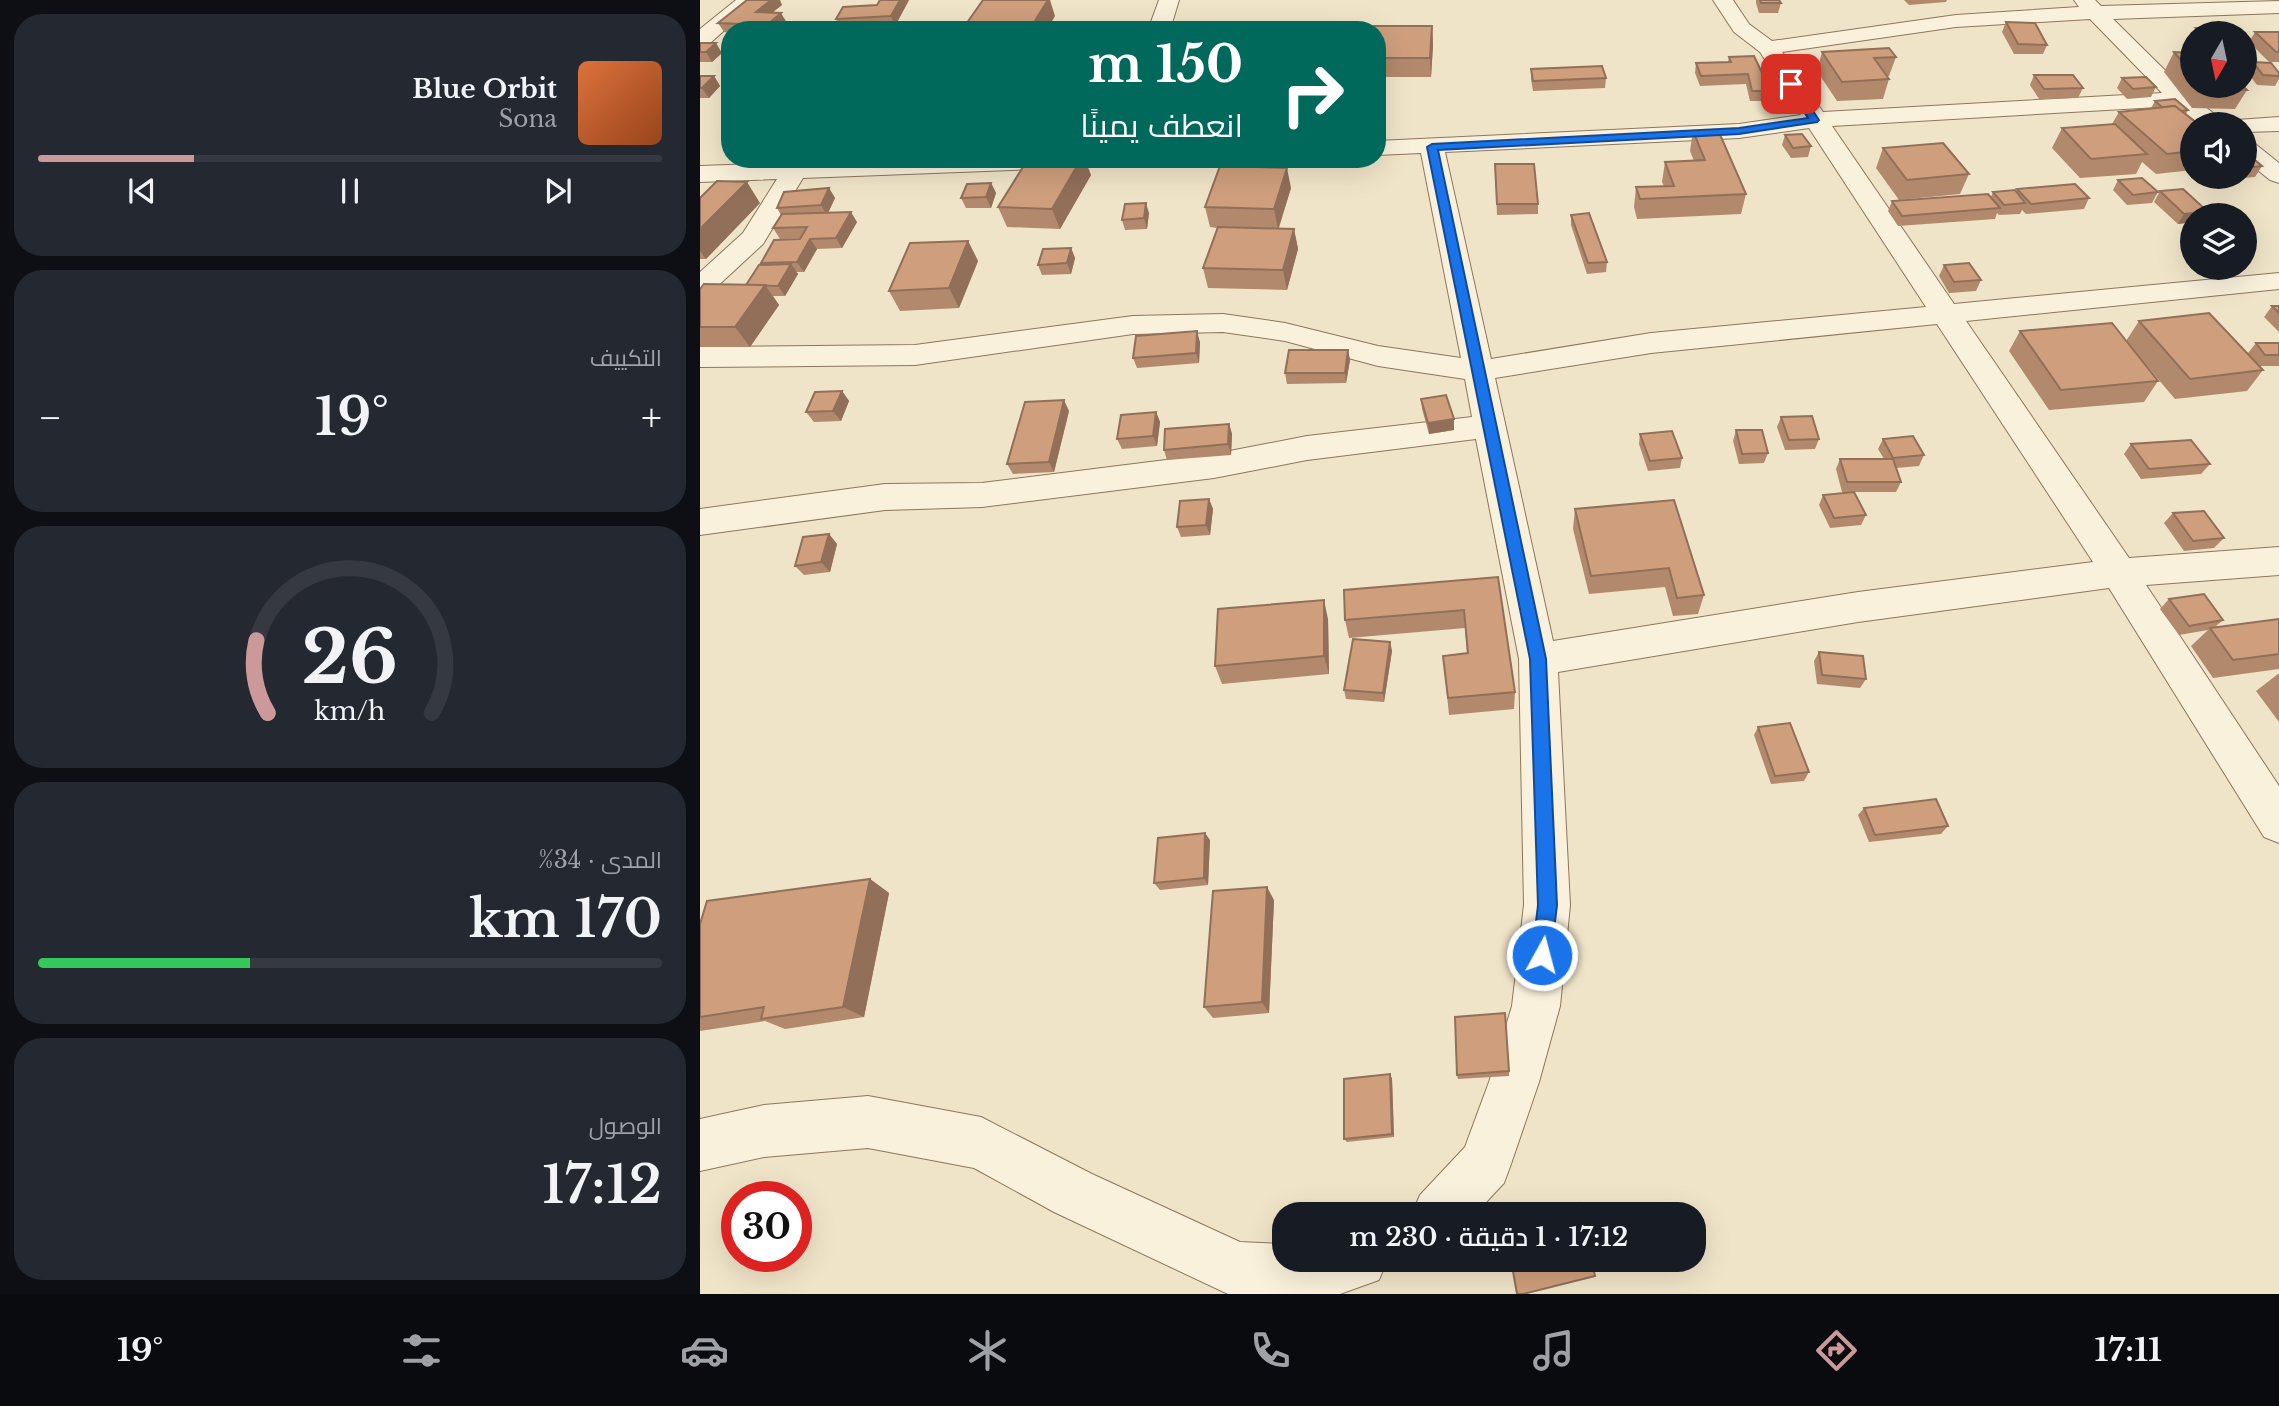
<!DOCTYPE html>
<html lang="ar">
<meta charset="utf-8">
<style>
:root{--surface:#171b24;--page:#242831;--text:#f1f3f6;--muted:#9ea1a6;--line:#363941;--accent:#cc999b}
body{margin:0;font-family:"Libre Baskerville",Cairo,serif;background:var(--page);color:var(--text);direction:rtl;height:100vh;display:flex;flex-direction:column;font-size:26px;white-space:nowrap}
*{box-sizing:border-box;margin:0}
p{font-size:23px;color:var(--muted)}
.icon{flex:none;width:38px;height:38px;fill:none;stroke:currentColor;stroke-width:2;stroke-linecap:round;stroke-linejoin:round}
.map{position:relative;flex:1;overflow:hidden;direction:ltr}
.details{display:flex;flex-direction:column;gap:14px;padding:14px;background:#0d0f14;width:700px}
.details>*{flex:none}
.guide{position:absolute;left:21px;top:21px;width:665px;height:147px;border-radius:28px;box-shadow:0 7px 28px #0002;direction:rtl;background:#00695c;color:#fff;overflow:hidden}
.needle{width:46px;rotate:189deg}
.fabs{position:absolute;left:1480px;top:21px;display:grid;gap:14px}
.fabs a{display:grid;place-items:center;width:77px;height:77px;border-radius:50%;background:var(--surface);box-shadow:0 7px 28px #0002;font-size:35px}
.speed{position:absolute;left:21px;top:1181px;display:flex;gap:14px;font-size:35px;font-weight:700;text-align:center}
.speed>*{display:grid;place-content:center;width:91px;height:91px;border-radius:50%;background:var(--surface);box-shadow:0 7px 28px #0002;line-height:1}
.speed .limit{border:10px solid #d22;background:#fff;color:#111}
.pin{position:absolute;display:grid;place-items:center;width:60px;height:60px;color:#fff;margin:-30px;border-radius:14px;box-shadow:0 4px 10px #0006}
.me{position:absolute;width:77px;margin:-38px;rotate:7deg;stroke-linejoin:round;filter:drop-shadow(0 0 5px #0008)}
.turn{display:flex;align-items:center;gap:24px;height:147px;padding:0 28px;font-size:32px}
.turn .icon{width:91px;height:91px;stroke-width:2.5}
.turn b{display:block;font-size:49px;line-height:60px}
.big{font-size:52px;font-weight:600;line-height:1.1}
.details .tile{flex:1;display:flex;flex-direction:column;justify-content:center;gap:10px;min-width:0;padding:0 24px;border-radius:28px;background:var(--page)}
.details .dial{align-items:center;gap:0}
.dial svg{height:182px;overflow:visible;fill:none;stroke:var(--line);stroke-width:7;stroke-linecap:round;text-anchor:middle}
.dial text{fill:var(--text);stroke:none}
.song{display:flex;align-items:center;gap:21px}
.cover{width:84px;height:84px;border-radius:10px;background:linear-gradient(135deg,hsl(20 70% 55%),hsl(20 70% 35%))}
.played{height:7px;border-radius:4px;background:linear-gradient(90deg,var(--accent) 25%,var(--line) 25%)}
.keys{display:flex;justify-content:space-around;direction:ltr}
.heat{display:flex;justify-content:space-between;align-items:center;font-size:38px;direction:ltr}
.charge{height:10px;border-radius:5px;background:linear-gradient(90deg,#34c759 34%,var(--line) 0)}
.trip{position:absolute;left:572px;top:1202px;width:434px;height:70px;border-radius:28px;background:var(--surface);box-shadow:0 7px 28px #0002;font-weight:600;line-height:70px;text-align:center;direction:rtl}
.menu{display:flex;height:112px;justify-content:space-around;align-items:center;background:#090b0e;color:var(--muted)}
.menu .icon{width:49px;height:49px}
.menu .active{color:var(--accent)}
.menu b{font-size:32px;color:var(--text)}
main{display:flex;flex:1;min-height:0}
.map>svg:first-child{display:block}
</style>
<main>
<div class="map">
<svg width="1579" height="1294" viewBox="0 0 1579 1294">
<rect width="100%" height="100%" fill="#f0e4c8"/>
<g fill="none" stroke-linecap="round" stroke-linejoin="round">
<!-- street casing -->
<g stroke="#8d765c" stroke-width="2">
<g id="street">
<path d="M36,0H58L8,45L0,46V29Z"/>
<path d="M459,0H479L470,30H448Z"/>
<path d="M1013,0H1033L1049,24L1072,41L1256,15L1379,7L1374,0H1395L1401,6L1579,1V13L1413,19L1489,94L1527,124H1500L1476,106L1132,126L1254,304L1579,273V289L1266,321L1429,558L1579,547V575L1446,585L1579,786V843L1564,837L1409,588L1158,622L858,672L870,905L860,1006L839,1082L811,1164L804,1183L775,1214H712L720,1195L765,1147L789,1082L812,1006L824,905L819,659L776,439L607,460L514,478L282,507L185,510L0,535V509L185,484L282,483L514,454L607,436L772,417L765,379L678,366L585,341L523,332L433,334L215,365L0,367V347L215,345L433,316L523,314L585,323L678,346L761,358L721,153L677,155V141L1039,124L1101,115L1060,52L1034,32ZM1390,19L1462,93L1123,112L1082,52L1256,27ZM1109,128L1226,307L951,333L791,359L745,152L1039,138ZM1237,324L1393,562L1158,592L853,641L795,378L951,353Z"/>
<path d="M1579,117V131L1545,132V124H1534L1537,120Z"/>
<path d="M1545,141L1554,143L1579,163V183L1570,180L1545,160Z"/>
<path d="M199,159H425L422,164L413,166L103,178L63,244L10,293L0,296V272L43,233L77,179L0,182V166Z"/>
<path d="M168,1096L281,1117L392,1174L540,1242L584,1244V1260H687L679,1280L640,1294H528L354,1212L274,1168L168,1148L64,1157L0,1171V1119L64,1105Z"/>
</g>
</g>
<!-- street -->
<use href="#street" fill="#faf1dc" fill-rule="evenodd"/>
</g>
<!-- wall -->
<g fill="#b2896c">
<path d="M209,0L195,26L140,28L136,19L177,5Z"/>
<path d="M1056,0H1079L1081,3L1078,13H1059L1056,3Z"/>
<path d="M1204,0H1247L1246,2L1209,5Z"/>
<path d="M82,5L72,12L87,23L78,30H30V33L24,32L18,23Z"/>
<path d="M1306,22L1347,45L1343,54H1314L1302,32Z"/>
<path d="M732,26L733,45L731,77H677V30Z"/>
<path d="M1496,28L1522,33H1493Z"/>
<path d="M1555,32H1579V62H1569L1549,42Z"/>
<path d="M0,43L22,53L12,62H0Z"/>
<path d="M1122,52L1196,57L1189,76H1187L1189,79L1183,99L1137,101L1117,71Z"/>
<path d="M1474,52L1493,53V86H1543L1547,90L1535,109L1492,108L1464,72Z"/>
<path d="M1029,57L1071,91L1068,101H1050L1046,84L1000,86L995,73L996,63L1028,62Z"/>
<path d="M1553,62L1579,73V79L1575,86L1557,85L1547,72Z"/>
<path d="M831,69L906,78L905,88L833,91L831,79Z"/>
<path d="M1334,75L1383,88L1378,98L1339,99L1330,85Z"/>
<path d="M0,76H14L20,86L9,98H0Z"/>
<path d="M1422,78L1456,87L1451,97L1427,99L1417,88Z"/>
<path d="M1455,101L1488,110L1486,114L1493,124V170L1456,174L1442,162L1436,174L1380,178L1352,148L1362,128L1412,124L1419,112L1451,108Z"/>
<path d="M993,131L1046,194L1041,214L937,219L934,207L936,187L964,186L962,182L965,162L994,161L990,151Z"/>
<path d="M1085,135L1111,146L1108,157L1091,158L1082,145Z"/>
<path d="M1183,148L1269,174L1260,194L1199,200L1176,168Z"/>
<path d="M1545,155L1562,166L1555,177L1532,179L1530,177H1545Z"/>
<path d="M795,164L838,204V214L797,215Z"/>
<path d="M391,175L360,229L307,227L298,207Z"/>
<path d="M1418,180L1458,192L1452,203L1427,205L1413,190Z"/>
<path d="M291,183L296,193L291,208H266L261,198Z"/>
<path d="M129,188L135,198L128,213L157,222L142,248L117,249L104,272H96L98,274L85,296H73L79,305L50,347H0V289L46,285L63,265L61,263L100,238L80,239L73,228L81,215L77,208Z"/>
<path d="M591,188L579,228L594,229L598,249L587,290L508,288L503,268L517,228L510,227L505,207Z"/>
<path d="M1317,189L1389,198L1384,209L1326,214L1322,210L1320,214L1299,215L1297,213L1295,219L1198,226L1188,211L1192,201L1291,197L1293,192H1316Z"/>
<path d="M1460,191L1507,211L1504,215H1493V222L1478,224L1454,202Z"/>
<path d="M0,198L60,203L6,259H0Z"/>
<path d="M449,213L447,229L425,230L422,220Z"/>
<path d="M871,215L907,262L906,272L887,274L871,225Z"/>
<path d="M268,241L278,261L259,308L200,311L189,291Z"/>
<path d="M371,248L375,258L371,274L342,275L338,265Z"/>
<path d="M1244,265L1281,280L1276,291L1249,293L1239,276Z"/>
<path d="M1572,306H1579V332L1564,317Z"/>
<path d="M1439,321L1548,353L1556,343H1579V366H1559L1563,370L1547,391L1475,399L1436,353L1458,381L1444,402L1349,410L1309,351L1320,331L1426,341Z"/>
<path d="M500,342L499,363L437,368L433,358Z"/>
<path d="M648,350L650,360L646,383L587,384L585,373Z"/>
<path d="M142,391L149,401L141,421L114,422L106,412Z"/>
<path d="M721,399L754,419V430L729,434L722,409Z"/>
<path d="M369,411L354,472L313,474L307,464Z"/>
<path d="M456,412L460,422L457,446L422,449L417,439Z"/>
<path d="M1081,417L1119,439L1115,449L1085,450L1077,427Z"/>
<path d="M529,424L532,434L531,455L467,460L464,450Z"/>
<path d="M1036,430L1068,453L1064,463L1039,464L1033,441Z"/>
<path d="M940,434L982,458L980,468L948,471L939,444Z"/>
<path d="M1183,439L1224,455L1219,466L1196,468L1201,482L1196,492H1154L1166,515L1161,525L1130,528L1119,505L1123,495L1153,492H1142L1136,469L1140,459H1184L1178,449Z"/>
<path d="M1431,444L1510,464L1501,474L1441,479L1424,454Z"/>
<path d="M509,499L513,509L510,535L481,537L477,527Z"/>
<path d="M974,500L1004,595L998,614L973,616L965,587L889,594L873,529L875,509Z"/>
<path d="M1473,513L1524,538L1514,548L1484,551L1464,523Z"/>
<path d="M129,534L137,544L130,572L104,575L95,566Z"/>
<path d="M798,577L815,692L814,709L749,715L743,656L767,654L765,628L649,638L645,620Z"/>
<path d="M1469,599L1523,620L1515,627L1579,619V669L1513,678L1491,646L1508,630L1479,635L1460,609Z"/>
<path d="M628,619L629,674L522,684L515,666Z"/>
<path d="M690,642L692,651L684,702L646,699L644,690Z"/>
<path d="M1119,652L1166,679L1160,688L1117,684L1114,661Z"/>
<path d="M1578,674H1579V722L1556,691Z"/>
<path d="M1058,727L1109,772L1104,781L1071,784L1054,735Z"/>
<path d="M1164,808L1248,826L1241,834L1169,842L1158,815Z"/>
<path d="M510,840L508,885L460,890L454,883Z"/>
<path d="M170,879L189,893L164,1017L85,1029L65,1021L0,1031V924Z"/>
<path d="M574,900L569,1013L513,1018L504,1007Z"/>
<path d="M809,1071V1076L758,1079L757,1075Z"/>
<path d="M690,1074L692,1079L694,1137L647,1142L644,1139Z"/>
</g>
<!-- shaded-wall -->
<g fill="#916f58">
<path d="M71,0H80L82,5L62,21L56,12Z"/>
<path d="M200,0H209L195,26L191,16Z"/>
<path d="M348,0H350L355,16L347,30H329Z"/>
<path d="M81,13L87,23L78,30H70L67,25Z"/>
<path d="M732,26L733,45L731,77L730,58Z"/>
<path d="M16,43L22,53L12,62L6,52Z"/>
<path d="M14,76L20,86L9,98L2,88Z"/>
<path d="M381,159H385L391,175L360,229L352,209Z"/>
<path d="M587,168L591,188L578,229L574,209Z"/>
<path d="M47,182L60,203L6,259L0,251V229Z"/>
<path d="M291,183L296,193L291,208L286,197Z"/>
<path d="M129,188L135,198L127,215L121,205Z"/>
<path d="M446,203L449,213L447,229L444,218Z"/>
<path d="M1507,211L1504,215H1493V222L1478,224L1484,214Z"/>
<path d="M151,212L157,222L142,248L136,238Z"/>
<path d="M594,229L598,249L587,290L583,270Z"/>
<path d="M110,239L117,249L104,272L97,262Z"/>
<path d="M268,241L278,261L259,308L249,288Z"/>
<path d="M371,248L375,258L371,274L367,263Z"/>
<path d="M91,264L98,274L85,296L78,286Z"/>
<path d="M65,285L79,305L50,347L35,327Z"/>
<path d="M497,331L500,342L499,363L496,353Z"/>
<path d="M648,350L650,360L646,383L645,373Z"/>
<path d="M142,391L149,401L141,421L133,411Z"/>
<path d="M364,400L369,411L354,472L349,462Z"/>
<path d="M456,412L460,422L457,446L453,436Z"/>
<path d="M754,419V430L729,434L728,423Z"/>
<path d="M529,424L532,434L531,455L528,444Z"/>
<path d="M509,499L513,509L510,535L506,525Z"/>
<path d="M129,534L137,544L130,572L121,562Z"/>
<path d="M624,600L628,619L629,674L624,656Z"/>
<path d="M690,642L692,651L684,702L683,693Z"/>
<path d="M505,833L510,840L508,885L504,878Z"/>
<path d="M170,879L189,893L164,1017L143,1007Z"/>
<path d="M567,887L574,900L569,1013L562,1002Z"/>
<path d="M690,1074L692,1079L694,1137L692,1134Z"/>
</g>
<!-- building -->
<g fill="#cf9f7d" stroke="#916f58" stroke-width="2">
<path d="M47,0H71L56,12L81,13L67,25L18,23Z"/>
<path d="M180,0H200L191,16L136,19L143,7L177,5Z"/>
<path d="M283,0H348L329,30H262Z"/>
<path d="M1060,0H1079L1081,3H1061Z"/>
<path d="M1306,22L1335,23L1347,45L1318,44Z"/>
<path d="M674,26H732L730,58H677V30H673Z"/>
<path d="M1514,27L1522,33H1503L1496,28Z"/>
<path d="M1555,32H1579V52H1576Z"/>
<path d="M0,43H16L6,52H0Z"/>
<path d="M1189,48L1196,57L1174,58L1189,79L1142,82L1122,52Z"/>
<path d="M1474,52L1493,53V75Z"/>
<path d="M1054,56L1063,75H1066L1071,91H1052L1048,74L1001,76L996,63L1031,62L1029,57Z"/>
<path d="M1553,62L1571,63L1579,73V76L1563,75Z"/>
<path d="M902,66L906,78L833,81L831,69Z"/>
<path d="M1334,75H1373L1383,88L1344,89Z"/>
<path d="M0,76H14L2,88H0Z"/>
<path d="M1446,77L1456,87L1433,89L1422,78Z"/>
<path d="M1501,86H1543L1547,90L1504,89Z"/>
<path d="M1475,99L1488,110L1481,111L1475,106L1462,107L1455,101Z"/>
<path d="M1475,106L1498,124H1493V151L1467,154L1419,112Z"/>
<path d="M1415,124L1447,154L1391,159L1362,128Z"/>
<path d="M1018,130L1046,194L940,199L936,187L974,186L965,162L1005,160L993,131Z"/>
<path d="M1102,134L1111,146L1093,148L1085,135Z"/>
<path d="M1243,143L1269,174L1207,180L1183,148Z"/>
<path d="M1548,154L1562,166L1545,168V155Z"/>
<path d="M328,159H381L352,209L298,207Z"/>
<path d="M795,164H834L838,204H797Z"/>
<path d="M520,166L587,168L574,209L505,207Z"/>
<path d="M1442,178L1458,192L1433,195L1418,180Z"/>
<path d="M17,181L47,182L0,229V198Z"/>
<path d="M291,183L286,197L261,198L267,184Z"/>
<path d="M1375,184L1389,198L1331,204L1317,189Z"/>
<path d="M129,188L121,205L77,208L84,192Z"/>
<path d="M1483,189L1507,211L1484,214L1460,191Z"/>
<path d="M1315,190L1325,203L1304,205L1293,192Z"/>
<path d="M1288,194L1300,208L1202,216L1192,201Z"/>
<path d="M446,203L444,218L422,220L425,204Z"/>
<path d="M151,212L136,238L110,239L97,262L61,263L74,240L100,239L107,227L73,228L82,214Z"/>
<path d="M889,213L907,262L888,263L871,215Z"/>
<path d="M518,227L594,229L583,270L503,268Z"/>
<path d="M268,241L249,288L189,291L210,243Z"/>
<path d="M371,248L367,263L338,265L343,249Z"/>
<path d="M1269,263L1281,280L1254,282L1244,265Z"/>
<path d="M91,264L78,286L46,285L59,265Z"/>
<path d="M4,284L65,285L35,327H0V289Z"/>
<path d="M1572,306H1579V313Z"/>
<path d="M1509,313L1563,370L1490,379L1439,321Z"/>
<path d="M1412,323L1458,381L1361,390L1320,331Z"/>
<path d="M497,331L496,353L433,358L436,336Z"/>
<path d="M1556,343H1579V355H1565Z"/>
<path d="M589,350H648L645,373H585Z"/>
<path d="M142,391L133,411L106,412L115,392Z"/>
<path d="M746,395L754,419L728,423L721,399Z"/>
<path d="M364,400L349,462L307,464L325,402Z"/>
<path d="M456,412L453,436L417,439L421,415Z"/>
<path d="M1112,416L1119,439L1089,440L1081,417Z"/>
<path d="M529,424L528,444L464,450L465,429Z"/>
<path d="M1036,430H1062L1068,453L1042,454Z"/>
<path d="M972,431L982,458L950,461L940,434Z"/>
<path d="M1213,436L1224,455L1193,458L1183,439Z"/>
<path d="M1491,440L1510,464L1449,469L1431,444Z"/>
<path d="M1140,459H1193L1201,482H1147Z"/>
<path d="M1154,492L1166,515L1134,518L1123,495Z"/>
<path d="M509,499L506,525L477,527L480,501Z"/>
<path d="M974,500L1004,595L977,598L969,568L891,576L875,509Z"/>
<path d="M1504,511L1524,538L1493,541L1473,513Z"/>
<path d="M129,534L121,562L95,566L103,537Z"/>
<path d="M798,577L815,692L748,698L743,656L768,653L764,610L645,620L644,590Z"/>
<path d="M1504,594L1523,620L1489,626L1469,599Z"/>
<path d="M624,600V656L515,666L518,609Z"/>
<path d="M1579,619V654L1533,660L1510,628Z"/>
<path d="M653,639L690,642L683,693L644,690Z"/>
<path d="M1119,652L1163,656L1166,679L1122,675Z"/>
<path d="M1090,723L1109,772L1075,776L1058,727Z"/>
<path d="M1236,799L1248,826L1175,835L1164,808Z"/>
<path d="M505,833L504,878L454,883L458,838Z"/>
<path d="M170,879L143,1007L61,1019L64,1007L0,1017V924L7,901Z"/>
<path d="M567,887L562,1002L504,1007L513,891Z"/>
<path d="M805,1013L809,1071L757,1075L755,1017Z"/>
<path d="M690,1074L692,1134L644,1139V1079Z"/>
<path d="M879,1203L882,1214H831Z"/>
<path d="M811,1260H891L895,1276L823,1294H817Z"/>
</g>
<!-- route -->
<path fill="#1a73e8" stroke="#114b97" stroke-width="2" d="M1088,82H1094L1119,120L1117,122L1039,134L738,150L846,659L857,905L851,955L848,962L842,965L835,962L832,955L838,905L830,659L727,147L732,144L1039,128L1108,118L1086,84Z"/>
</svg>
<div class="fabs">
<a><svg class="needle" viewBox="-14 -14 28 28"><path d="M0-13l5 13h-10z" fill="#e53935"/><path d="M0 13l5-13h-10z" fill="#9ea1a6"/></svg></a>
<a><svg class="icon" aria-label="sound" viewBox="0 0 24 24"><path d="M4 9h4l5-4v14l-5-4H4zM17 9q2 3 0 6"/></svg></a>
<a><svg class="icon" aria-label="layers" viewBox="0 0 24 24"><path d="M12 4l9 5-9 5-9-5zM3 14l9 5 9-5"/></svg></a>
</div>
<div class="speed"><div class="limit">30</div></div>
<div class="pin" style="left:1091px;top:84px;background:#d93025"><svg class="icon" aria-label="arrive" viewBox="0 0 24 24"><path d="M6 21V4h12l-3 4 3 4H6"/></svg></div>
<svg class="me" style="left:842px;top:955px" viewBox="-20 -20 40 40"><circle r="17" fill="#1a73e8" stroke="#fff" stroke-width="3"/><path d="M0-11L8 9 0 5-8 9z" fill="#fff"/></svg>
<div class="trip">17:12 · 1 دقيقة · 230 m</div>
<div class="guide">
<div class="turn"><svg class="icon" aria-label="right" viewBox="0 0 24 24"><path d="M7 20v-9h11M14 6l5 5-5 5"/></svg><div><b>150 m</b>انعطف يمينًا</div></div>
</div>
</div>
<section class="details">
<div class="tile">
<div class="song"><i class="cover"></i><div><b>Blue Orbit</b><p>Sona</p></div></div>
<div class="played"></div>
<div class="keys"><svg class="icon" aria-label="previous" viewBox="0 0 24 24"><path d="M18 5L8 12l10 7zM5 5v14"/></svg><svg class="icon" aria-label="pause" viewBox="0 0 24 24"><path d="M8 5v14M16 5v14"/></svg><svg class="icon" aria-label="next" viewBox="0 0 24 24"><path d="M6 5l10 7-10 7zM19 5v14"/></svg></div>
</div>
<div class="tile"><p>التكييف</p>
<div class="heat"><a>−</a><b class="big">19°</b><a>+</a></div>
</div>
<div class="tile dial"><svg viewBox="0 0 100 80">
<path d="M14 69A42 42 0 1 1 86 69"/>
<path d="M14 69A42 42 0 0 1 9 37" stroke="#cc999b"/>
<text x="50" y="56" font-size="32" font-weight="700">26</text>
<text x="50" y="72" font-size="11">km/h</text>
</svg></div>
<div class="tile"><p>المدى · 34%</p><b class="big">170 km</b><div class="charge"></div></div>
<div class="tile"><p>الوصول</p><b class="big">17:12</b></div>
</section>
</main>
<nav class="menu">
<b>17:11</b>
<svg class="icon active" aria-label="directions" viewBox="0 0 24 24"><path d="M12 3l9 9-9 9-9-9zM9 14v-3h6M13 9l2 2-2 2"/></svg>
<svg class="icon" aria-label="music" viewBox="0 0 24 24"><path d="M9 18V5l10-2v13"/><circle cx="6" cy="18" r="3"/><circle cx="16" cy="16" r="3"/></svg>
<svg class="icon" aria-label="phone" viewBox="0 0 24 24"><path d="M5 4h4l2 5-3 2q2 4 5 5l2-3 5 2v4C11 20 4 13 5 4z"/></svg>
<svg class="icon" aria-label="climate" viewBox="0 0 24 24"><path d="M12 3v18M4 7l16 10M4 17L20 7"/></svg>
<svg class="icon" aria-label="car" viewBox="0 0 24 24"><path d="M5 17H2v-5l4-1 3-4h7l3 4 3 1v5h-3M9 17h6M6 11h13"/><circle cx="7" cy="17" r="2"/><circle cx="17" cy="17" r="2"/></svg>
<svg class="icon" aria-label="filters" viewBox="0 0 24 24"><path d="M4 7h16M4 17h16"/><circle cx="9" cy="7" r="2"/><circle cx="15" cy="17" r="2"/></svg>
<b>19°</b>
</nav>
